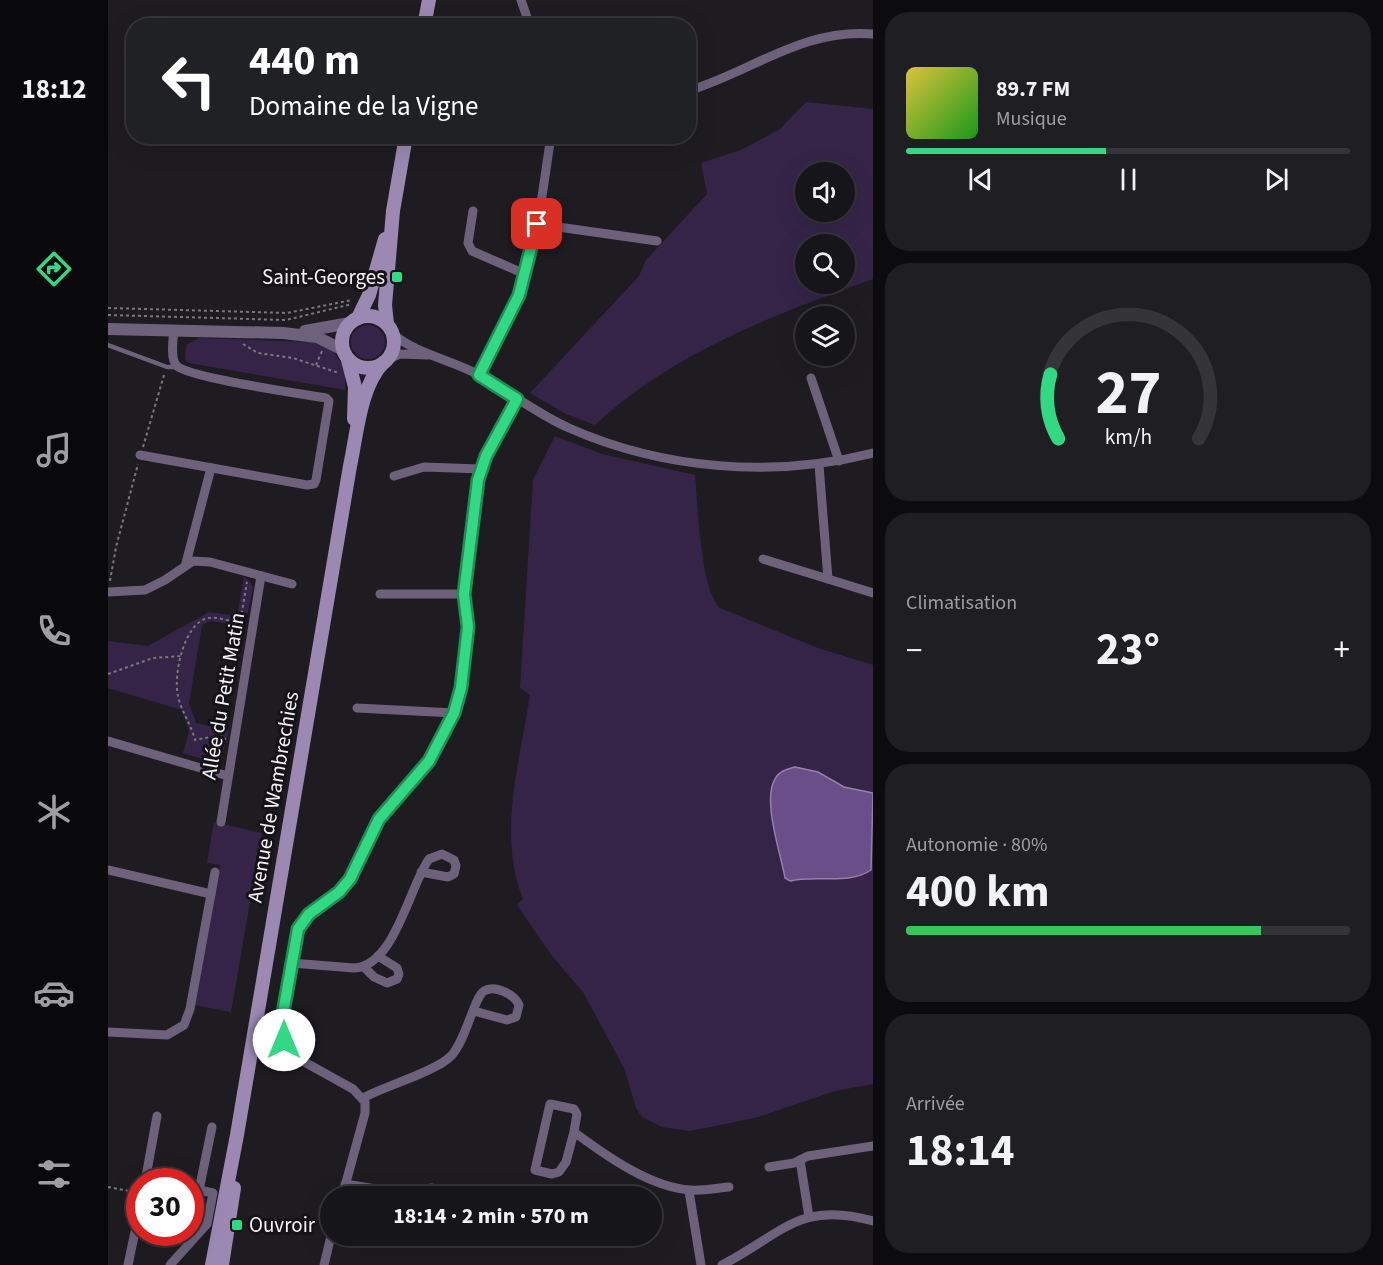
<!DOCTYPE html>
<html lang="fr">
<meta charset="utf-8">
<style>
:root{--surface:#161519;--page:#1f1e22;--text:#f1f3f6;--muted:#9e9fa2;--line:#353438;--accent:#33d882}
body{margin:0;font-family:"Source Sans 3",sans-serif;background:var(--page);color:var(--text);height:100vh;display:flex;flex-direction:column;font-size:22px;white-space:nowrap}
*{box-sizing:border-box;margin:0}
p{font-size:20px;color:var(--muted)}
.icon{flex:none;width:33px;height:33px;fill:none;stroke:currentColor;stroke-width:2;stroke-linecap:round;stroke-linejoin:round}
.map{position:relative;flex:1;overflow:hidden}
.side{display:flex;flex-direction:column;gap:12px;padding:12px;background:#0c0c0e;width:510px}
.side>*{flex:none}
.guide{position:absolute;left:18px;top:18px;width:570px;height:126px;border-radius:24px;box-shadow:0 6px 24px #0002,0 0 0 2px var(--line);background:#202124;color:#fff;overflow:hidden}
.controls{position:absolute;left:687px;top:162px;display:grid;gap:12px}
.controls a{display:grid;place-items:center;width:60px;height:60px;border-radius:50%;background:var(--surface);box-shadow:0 6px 24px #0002,0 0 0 2px var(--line);font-size:30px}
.speed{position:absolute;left:18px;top:1168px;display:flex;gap:12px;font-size:30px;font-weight:700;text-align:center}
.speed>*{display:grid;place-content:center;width:78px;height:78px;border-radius:50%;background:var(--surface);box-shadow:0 6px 24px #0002,0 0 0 2px var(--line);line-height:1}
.speed .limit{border:9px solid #d22;background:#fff;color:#111}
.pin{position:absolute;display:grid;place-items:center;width:51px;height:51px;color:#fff;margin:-26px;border-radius:12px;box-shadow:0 3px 9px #0006}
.me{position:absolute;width:66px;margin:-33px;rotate:0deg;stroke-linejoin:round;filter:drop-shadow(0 0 4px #0008)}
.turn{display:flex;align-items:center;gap:21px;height:126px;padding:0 24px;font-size:27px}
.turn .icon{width:78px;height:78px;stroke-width:2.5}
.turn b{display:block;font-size:42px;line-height:51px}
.big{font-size:45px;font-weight:700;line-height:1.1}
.side .card{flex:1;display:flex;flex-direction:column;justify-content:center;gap:9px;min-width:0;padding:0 21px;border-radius:24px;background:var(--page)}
.side .dial{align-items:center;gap:0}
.dial svg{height:156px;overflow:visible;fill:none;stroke:var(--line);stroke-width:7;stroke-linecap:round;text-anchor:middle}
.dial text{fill:var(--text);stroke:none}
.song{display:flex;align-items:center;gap:18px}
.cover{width:72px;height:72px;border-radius:9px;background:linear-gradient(135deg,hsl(50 70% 55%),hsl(120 70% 35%))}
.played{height:6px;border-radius:3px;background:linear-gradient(90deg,var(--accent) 45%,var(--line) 45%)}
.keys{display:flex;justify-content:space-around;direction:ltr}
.heat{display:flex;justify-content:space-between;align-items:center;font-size:33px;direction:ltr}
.charge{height:9px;border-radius:4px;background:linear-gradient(90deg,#34c759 80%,var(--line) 0)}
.trip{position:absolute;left:212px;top:1186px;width:342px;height:60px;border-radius:30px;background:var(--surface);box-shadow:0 6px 24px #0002,0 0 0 2px var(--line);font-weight:700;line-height:60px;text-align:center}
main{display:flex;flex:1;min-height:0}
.menu{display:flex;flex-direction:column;width:108px;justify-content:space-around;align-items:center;background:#09080a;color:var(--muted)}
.menu .icon{width:42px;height:42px}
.menu .selected{color:var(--accent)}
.menu b{font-size:27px;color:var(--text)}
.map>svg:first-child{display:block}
</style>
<main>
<nav class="menu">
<b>18:12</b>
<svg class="icon selected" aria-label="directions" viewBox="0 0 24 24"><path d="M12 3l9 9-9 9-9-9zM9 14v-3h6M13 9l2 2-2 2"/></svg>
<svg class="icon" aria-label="music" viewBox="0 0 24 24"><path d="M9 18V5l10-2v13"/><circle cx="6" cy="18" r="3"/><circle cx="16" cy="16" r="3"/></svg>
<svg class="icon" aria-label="phone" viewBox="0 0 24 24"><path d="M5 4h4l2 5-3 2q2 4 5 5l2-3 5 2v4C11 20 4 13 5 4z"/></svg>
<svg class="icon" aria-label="climate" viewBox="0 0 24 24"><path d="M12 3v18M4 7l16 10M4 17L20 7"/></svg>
<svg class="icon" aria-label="car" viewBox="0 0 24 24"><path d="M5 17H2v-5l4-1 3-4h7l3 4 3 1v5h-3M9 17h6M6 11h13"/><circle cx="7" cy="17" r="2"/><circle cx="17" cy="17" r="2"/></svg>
<svg class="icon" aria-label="filters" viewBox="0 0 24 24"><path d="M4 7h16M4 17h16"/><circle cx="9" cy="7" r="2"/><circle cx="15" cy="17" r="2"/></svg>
</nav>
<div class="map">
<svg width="765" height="1265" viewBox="0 0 765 1265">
<rect width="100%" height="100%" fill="#1e1c21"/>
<!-- green -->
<g fill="#352448" fill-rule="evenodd">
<path d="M698,102L765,109V279C668,314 563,353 487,425L458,414L422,393L531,276L538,260L599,194L593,163L633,150L672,129ZM698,172H736V212H698ZM698,244H736V284H698Z"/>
<circle cx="260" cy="342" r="17"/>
<path d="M91,338L203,342L222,347L237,369V390L81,363L77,359L78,345Z"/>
<path d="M447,436L494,454L587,475C590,505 592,589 612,608L710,648L765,665V1084L727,1091L650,1117L622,1123L582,1131L554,1127L534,1117L528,1108L516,1068L475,992L444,956L409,905L415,899C389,834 412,762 422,695L412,688L425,480Z"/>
<path d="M136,577L143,583L145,588L137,626L102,621L94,625L81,703L88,723L121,730L114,757L101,761L75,753L81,731L74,710L0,688V641L40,646L101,612L129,616Z"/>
<path d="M106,822L154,833L123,1012L87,1005L112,865L99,863Z"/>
</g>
<!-- water -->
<path fill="#6a4e89" stroke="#9480aa" stroke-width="1.5" d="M687,767L710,772L736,787L765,793L763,870C739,886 709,874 682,881L677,878C673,854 654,801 667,779C671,771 679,769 687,767Z"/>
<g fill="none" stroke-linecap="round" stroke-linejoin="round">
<!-- path -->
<g stroke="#79787c" stroke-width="2" stroke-dasharray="3 3" stroke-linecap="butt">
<path d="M0,308L179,313L244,300"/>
<path d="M0,315L178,320L244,304"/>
<path d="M135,344L150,353L185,358L231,373"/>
<path d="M208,365L214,351"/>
<path d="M35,447L56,375"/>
<path d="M2,581L8,547L30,464"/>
<path d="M0,674L45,658L74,656"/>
<path d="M118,739L102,737L87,740C83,724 73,711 70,696C65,675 76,623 100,618C109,616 123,622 132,623L139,582"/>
<path d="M0,1187L32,1193"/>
</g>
<!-- service -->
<path stroke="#6d617c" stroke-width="4.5" d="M0,345L59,367H68"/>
<!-- minor -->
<g stroke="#6d617c" stroke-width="9">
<path d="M413,0L422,26"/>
<path d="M580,91C645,71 695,28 765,34"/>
<path d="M365,211L360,243L364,251L417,274"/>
<path d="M429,224L549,241"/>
<path d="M285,334C308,354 344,360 371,375C402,392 429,414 461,428C556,470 665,478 765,453"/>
<path d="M280,359L292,354L320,355"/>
<path d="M371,375C387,347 403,318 413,287C430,239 435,187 443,136"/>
<path d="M703,378L731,461"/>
<path d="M32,455L199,485L206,484L208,480L221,401L218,398C195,394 82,378 69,366C62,360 65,339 66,330"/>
<path d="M711,465L720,579L765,593"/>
<path d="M286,476L316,467L373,469"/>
<path d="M655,559L720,579"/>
<path d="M78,563L103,468"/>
<path d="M0,592L37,590L57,580L85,561L102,562L184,584"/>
<path d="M272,594H356"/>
<path d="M249,708L346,713"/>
<path d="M0,741L120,776"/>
<path d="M113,822L153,576"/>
<path d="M0,870L103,894"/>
<path d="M183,963L246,968C287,966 301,887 321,859L334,854L346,860L348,866L346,874L340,877L313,872"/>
<path d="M256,967L266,977L279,983L289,979L291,974L289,968L270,956"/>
<path d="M0,1032L59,1035L76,1025L82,1009L107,872"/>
<path d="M255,1098C279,1085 327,1072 343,1056C358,1041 366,997 376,991C387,984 407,995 411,1005L408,1017L399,1020L366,1011"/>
<path d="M466,1132L458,1162L451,1172L444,1174L427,1170L442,1104L466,1109L469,1114L466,1132C497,1155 543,1188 583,1190C596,1191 608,1188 621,1187"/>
<path d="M692,1160L701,1217"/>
<path d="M661,1167L686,1163L700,1156L765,1146"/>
<path d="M37,1182L49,1116"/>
<path d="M237,1184L311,1196"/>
<path d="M82,1188L91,1190L104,1127"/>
<path d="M581,1191L593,1265"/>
<path d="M311,1196L317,1190L323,1188L366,1197"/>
<path d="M234,1197L257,1113V1102L245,1089L191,1059L176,1039L173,1024L188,937L197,918L231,892L242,879L271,819L315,770L346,713L353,688L360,628L356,594L370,480L381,450L409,399"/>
<path d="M20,1265L32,1208"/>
<path d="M62,1265L99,1224L105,1193L91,1190"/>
<path d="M216,1265L223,1236"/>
<path d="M614,1265C673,1235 691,1200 765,1221"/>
</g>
<!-- tertiary -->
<g stroke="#6d617c" stroke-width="12">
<path d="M0,329L175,333L209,337L235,350"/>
<path d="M197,331L242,323"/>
</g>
<!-- secondary -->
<g stroke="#9b88b3" stroke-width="14">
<path d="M316,26L321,0"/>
<circle cx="260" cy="342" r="26"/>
<path d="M250,318L261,295L277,239"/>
<path d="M279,324L277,305L285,211L298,136"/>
<path d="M240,360L247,387L246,419"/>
<path d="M104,1265L129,1135L242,466C249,434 252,387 275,363"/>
<path d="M114,1265L126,1188"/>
</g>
</g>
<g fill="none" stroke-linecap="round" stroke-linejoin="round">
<!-- route casing -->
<g stroke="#218c54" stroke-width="15">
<path id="route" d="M176,1040L173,1024L190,929L201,914L231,892L242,879L271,819L321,761L346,713L353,688L360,627L356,594L370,480L378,456L409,399L371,375L411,295L429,224"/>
</g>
<!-- route -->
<use href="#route" stroke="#33d882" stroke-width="10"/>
</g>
<!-- markers -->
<g fill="#33d882" stroke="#151318" stroke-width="2">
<rect x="283" y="271" width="12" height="12" rx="3"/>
<rect x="123" y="1219" width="12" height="12" rx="3"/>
</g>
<g text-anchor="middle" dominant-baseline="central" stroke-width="6" stroke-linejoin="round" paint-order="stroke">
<!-- poi labels -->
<g font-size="21" fill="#f5f4f8" stroke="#151318" text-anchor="end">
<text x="277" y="277">Saint-Georges</text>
<text x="141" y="1225" text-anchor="start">Ouvroir</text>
</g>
<!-- street labels -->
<g font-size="21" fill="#f5f4f8" stroke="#151318">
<text transform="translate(115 696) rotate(-80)">Allée du Petit Matin</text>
<text transform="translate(165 797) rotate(-80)">Avenue de Wambrechies</text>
</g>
</g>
</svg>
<div class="controls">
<a><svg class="icon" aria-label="sound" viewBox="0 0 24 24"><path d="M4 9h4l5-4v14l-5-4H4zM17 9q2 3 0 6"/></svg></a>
<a><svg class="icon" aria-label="search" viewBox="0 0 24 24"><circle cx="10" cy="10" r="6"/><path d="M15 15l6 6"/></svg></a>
<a><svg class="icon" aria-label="layers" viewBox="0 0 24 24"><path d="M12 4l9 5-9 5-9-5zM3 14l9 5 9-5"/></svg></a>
</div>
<div class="speed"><div class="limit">30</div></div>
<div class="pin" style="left:429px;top:224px;background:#d93025"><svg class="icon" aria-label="arrive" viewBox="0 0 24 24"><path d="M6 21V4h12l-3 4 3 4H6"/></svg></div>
<svg class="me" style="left:176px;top:1040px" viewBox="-20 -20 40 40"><circle r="19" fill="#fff"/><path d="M0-13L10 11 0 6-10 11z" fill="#33d882"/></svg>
<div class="trip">18:14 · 2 min · 570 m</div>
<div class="guide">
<div class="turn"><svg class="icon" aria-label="left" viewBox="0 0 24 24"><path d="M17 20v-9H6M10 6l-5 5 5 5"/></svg><div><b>440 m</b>Domaine de la Vigne</div></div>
</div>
</div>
<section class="side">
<div class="card">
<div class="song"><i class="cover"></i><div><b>89.7 FM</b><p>Musique</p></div></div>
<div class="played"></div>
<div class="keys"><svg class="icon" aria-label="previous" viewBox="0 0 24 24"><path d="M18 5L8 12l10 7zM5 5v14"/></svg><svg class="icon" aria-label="pause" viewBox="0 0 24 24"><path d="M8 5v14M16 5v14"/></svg><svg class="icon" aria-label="next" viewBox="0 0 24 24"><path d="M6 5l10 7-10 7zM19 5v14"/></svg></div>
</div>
<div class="card dial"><svg viewBox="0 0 100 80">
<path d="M14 69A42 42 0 1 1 86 69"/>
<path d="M14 69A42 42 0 0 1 10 36" stroke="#33d882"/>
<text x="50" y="56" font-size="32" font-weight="700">27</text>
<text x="50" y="72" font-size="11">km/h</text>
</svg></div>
<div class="card"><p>Climatisation</p>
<div class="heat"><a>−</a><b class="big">23°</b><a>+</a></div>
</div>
<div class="card"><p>Autonomie · 80%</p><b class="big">400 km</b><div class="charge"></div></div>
<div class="card"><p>Arrivée</p><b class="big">18:14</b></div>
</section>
</main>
